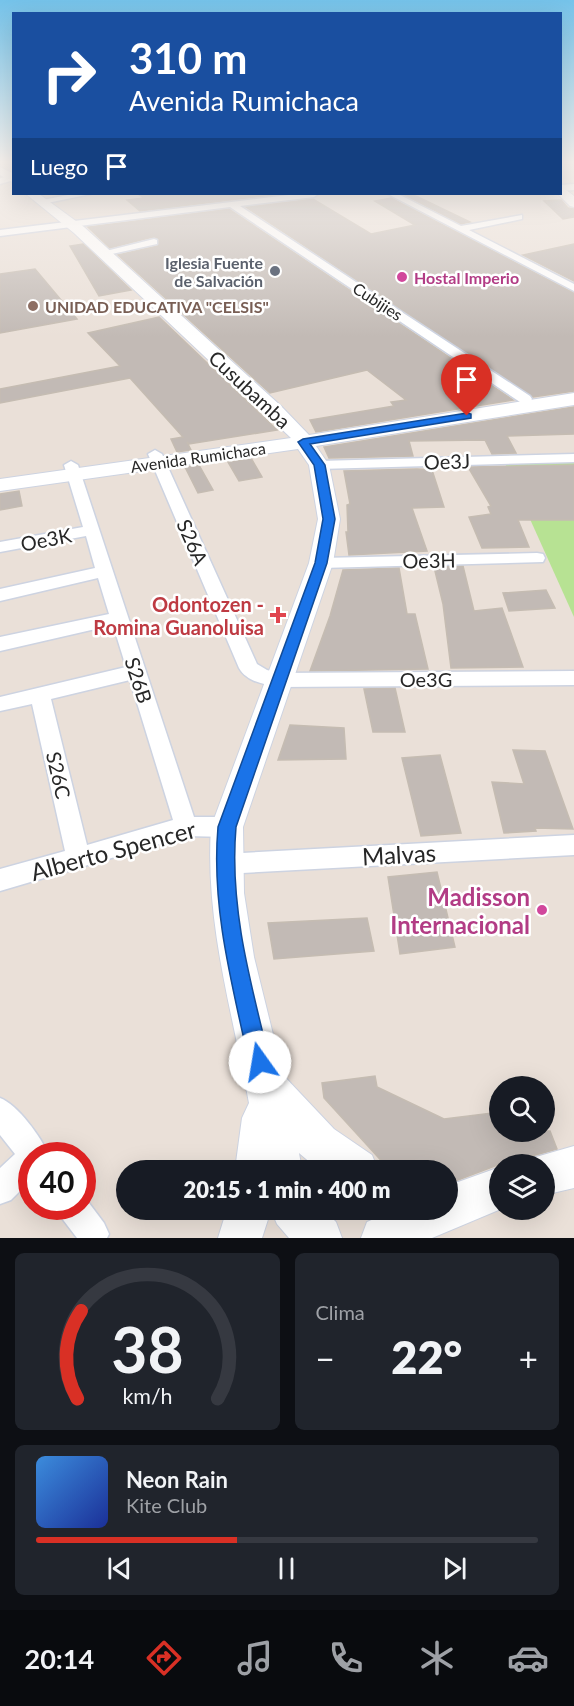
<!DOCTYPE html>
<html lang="es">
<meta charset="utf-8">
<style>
:root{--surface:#171b24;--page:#20242c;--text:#f1f3f6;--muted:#9ea1a6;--line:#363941;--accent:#d93025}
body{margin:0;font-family:Lato,sans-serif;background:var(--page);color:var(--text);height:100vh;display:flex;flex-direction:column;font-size:22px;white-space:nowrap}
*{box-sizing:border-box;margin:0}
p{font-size:20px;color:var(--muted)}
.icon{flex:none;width:33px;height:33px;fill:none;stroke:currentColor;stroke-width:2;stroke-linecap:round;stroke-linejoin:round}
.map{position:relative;height:1238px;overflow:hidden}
.drawer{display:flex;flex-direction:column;gap:15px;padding:15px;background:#0d0f14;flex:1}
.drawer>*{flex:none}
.hud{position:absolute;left:12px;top:12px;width:550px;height:183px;border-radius:0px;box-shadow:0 6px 24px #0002;background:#1a4fa0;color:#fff;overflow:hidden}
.controls{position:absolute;left:489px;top:1076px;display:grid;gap:12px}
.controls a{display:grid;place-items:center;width:66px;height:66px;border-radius:50%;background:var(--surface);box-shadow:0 6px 24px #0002;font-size:30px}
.speed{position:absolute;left:18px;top:1142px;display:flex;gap:12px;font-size:30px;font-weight:700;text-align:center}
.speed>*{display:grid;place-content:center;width:78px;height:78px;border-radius:50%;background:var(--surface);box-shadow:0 6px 24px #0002;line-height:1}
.speed .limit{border:9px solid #d22;background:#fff;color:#111}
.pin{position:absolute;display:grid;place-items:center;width:51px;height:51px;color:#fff;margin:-62px -26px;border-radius:50% 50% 50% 0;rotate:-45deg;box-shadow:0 0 6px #0007}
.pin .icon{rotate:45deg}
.me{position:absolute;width:66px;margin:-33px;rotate:347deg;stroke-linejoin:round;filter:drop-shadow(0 0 4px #0008)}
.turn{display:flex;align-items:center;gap:21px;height:126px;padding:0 18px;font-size:27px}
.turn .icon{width:78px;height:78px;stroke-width:2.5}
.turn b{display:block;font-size:42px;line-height:51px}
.then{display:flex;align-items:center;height:57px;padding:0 18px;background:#0003;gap:12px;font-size:22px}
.big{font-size:45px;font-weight:800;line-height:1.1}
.drawer .tile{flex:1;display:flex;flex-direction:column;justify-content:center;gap:9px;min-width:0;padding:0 21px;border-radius:9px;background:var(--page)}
.drawer .dial{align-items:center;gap:0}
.dial svg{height:156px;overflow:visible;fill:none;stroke:var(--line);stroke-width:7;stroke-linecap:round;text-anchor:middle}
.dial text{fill:var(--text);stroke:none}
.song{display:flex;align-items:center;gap:18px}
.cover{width:72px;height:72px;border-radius:9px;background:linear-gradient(135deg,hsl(210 70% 55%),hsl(230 70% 35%))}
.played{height:6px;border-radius:3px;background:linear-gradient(90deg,var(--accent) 40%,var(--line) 40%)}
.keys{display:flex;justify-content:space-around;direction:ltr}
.heat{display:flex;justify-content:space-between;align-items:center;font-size:33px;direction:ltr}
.drawer .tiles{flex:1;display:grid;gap:15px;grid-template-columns:1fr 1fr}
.tile:last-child{grid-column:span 2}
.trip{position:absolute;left:116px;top:1160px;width:342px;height:60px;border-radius:30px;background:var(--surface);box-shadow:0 6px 24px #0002;font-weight:800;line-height:60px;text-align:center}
.menu{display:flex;height:96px;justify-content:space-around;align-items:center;background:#090b0e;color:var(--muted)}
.menu .icon{width:42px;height:42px}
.menu .active{color:var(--accent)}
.menu b{font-size:27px;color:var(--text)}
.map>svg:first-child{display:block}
</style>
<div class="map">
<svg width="574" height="1238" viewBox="0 0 574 1238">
<rect width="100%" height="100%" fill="#eae0d8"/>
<!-- green -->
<path fill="#b7e293" d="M574,458V617L503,459Z"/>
<!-- building -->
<g fill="#c2bab5" stroke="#c5bcb2" stroke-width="1.5">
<path d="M138,194H282L140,211L127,200L144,198Z"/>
<path d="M410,194L418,197L470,222L461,224L405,195Z"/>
<path d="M391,198L574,293V391L533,397L246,207L313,199L371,234L415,225L375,201Z"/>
<path d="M561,200L568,208L574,209V217L563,219L544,201Z"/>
<path d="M229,209L513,400L316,432L310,420L394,406L391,402L406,400L367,370L270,393L118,255L157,246L159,239L153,237L110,248L88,227Z"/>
<path d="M83,244L131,290L99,296L70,246Z"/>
<path d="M574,244V281L523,255Z"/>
<path d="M35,269L77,319L0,333V274Z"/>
<path d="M159,317L277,430L189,444L187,442L191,450L177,452L171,439L183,437L130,378L0,403V389L120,366L88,333Z"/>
<path d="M574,407V434L507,436L516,453L492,454L485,440L409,441L413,456L329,458L324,447Z"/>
<path d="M251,458L262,477L239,481L228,462Z"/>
<path d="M199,465L213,490L198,493L185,467Z"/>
<path d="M574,465V520H518L529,547L482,548L469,517L491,514L488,507L491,506L468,467Z"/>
<path d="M417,469L432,470L444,507L412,508L427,551L349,555L346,532H348L347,505L350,504L344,471Z"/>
<path d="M19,491L22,506L0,510V494Z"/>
<path d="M463,566L474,611L502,608L523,667L451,668L443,604L434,567Z"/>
<path d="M399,568L407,614H415L428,669L310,671L330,616L343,570Z"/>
<path d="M546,590L555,608L509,611L503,593Z"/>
<path d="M395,688L405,732H373L364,689Z"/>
<path d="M290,725L344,728L346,759L278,760Z"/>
<path d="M513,750L545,751L573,829L535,828L536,831L504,833L492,782L524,784Z"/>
<path d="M440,755L461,833L421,836L402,758Z"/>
<path d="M437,872L455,947L400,954L388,877Z"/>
<path d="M367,918L374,951L274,959L268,923Z"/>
<path d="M375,1076L377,1087L444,1119L500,1112V1131H550L557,1149L528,1157L525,1164H500L450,1183L447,1182V1170L388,1168L324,1098L322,1083Z"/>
</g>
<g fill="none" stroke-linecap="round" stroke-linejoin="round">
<!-- street casing -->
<g stroke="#cdd3e1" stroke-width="3">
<g id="street">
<path d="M11,176H14V180L0,184V178Z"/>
<path d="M574,184V190L561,191V185Z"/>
<path d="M73,194H91L42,204L38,201Z"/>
<path d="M297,194H318L314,197L240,206L530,396L532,399L530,402H520L230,207L0,236V230Z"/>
<path d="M388,194H398L461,226L522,215V219L469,230L574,284V291Z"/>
<path d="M154,239L157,240V244L103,256L98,253Z"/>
<path d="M155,450L162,454L257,664L267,670L278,673L574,671V685L278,687C264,684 247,682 239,668L148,454Z"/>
<path d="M574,454V462L319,469L312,465L319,461Z"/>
<path d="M71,461L78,465L194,817H227L235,820L238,827L235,834L227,837L186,836L0,891V869L65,851L32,704L0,711V697L126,667L113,625L0,651V637L109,614L98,578L0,601V589L95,568L86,536L0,552V542L83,527L64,465ZM130,680L173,820L87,845L51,699Z"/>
<path d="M537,553L543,554L545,558L543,562L321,568L315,567L313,563L315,559L321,558Z"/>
<path d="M574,835V855L224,874L216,871L212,864L216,857L224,854Z"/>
<path d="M0,1098C18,1105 41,1137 49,1155H32V1179L11,1200L0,1204V1168L15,1154L0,1135Z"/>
<path d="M83,1195L104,1223L109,1234L107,1238H77L61,1217L57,1206H82Z"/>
</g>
</g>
<!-- secondary casing -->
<g stroke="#cdd3e1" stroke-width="2">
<g id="secondary">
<path d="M0,167L14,174V183L0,175Z"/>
<path d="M561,186L574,196V207L570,206L558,194H561Z"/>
<path d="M26,194H39L84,227L281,406L309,435L574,393V405L316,446L329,465L340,519L333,563L243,827L244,893L254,957L283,1075L334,1129L372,1155L378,1170H319L299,1153L302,1170H235L242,1118L249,1103C232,1009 205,924 211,827L309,563L318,519L309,465L298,449L0,491V479L291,438L74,233Z"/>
<path d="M574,1146V1188L544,1195V1164H527L529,1159Z"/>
<path d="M500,1167V1209H501L432,1238H361L367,1222L396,1209H447V1186Z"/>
<path d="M227,1209H323L336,1222L342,1238H289L277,1224L271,1210L262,1238H218Z"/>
</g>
</g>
<!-- street -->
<use href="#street" fill="#fff" fill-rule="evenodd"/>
<!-- secondary -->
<use href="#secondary" fill="#fff" fill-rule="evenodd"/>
</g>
<!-- sky -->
<linearGradient id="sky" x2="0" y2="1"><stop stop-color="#75c3ea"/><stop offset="0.48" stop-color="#f6f1ed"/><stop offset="1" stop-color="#f6f1ed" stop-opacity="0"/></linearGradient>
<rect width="574" height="337" fill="url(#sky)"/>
<!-- route -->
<path fill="#1a73e8" stroke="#114b97" stroke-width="1.5" d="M467,413L471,414V418L310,444L325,465L335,519L327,563L236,827C229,908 251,984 270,1062L267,1069L260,1072L252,1069L249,1062C232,984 211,907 218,827L315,563L323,519L314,465L298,442L303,439Z"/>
<!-- markers -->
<circle fill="#6b7280" stroke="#fff" stroke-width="2" cx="275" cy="271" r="6"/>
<g fill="#d1479c" stroke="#fff" stroke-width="2">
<circle cx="402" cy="277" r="6"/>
<circle cx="542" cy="910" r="6"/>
</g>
<circle fill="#8d6e63" stroke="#fff" stroke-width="2" cx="33" cy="306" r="6"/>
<path fill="#e0444e" stroke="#fff" stroke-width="2" d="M275 606h6v6h6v6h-6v6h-6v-6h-6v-6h6z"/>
<g text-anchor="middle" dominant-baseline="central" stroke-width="5" stroke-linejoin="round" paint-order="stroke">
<!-- far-worship labels -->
<g font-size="16" font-weight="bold" fill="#5b616d" stroke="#fff" text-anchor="end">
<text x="263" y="262">Iglesia Fuente<tspan x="263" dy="18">de Salvación</tspan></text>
</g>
<!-- far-hotel labels -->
<g font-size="16" font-weight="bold" fill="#b23c85" stroke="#fff" text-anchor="start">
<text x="414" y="277">Hostal Imperio</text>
</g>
<!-- far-street labels -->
<g font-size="16" fill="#272727" stroke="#fff">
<text transform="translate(378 301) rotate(33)">Cubijies</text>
<text transform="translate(198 457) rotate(-8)">Avenida Rumichaca</text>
</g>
<!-- far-education labels -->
<g font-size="16" font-weight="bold" fill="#785e54" stroke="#fff" text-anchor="start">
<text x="45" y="306">UNIDAD EDUCATIVA "CELSIS"</text>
</g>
<!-- street labels -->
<g font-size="20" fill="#272727" stroke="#fff">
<text transform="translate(250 389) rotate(43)">Cusubamba</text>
<text transform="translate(447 461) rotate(-2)">Oe3J</text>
<text transform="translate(46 539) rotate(-11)">Oe3K</text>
<text transform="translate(193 542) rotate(66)">S26A</text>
<text transform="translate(429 560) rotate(-1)">Oe3H</text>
<text x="426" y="679">Oe3G</text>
<text transform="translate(139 680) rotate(72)">S26B</text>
<text transform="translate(59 775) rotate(77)">S26C</text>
</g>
<!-- health labels -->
<g font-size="20" font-weight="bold" fill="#be3a42" stroke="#fff" text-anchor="end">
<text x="264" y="604">Odontozen -<tspan x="264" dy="23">Romina Guanoluisa</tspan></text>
</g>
<!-- near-street labels -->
<g font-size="24" fill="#272727" stroke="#fff">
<text transform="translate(113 850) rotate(-15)">Alberto Spencer</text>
<text transform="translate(399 854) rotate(-3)">Malvas</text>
</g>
<!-- near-hotel labels -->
<g font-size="24" font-weight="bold" fill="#b23c85" stroke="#fff" text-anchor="end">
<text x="530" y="896">Madisson<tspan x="530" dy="28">Internacional</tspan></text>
</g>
</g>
</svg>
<div class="controls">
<a><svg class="icon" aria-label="search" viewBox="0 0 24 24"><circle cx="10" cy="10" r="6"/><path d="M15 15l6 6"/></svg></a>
<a><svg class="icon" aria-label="layers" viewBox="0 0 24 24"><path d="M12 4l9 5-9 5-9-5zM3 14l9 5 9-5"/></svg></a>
</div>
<div class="speed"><div class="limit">40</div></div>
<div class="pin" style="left:467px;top:416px;background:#d93025"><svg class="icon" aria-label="arrive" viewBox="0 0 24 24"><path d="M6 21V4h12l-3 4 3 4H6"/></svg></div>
<svg class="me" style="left:260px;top:1062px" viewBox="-20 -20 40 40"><circle r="19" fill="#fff"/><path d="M0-13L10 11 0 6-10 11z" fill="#1a73e8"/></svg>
<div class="trip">20:15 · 1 min · 400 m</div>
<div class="hud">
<div class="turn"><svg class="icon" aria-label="right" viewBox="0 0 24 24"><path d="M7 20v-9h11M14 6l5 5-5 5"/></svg><div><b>310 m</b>Avenida Rumichaca</div></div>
<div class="then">Luego<svg class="icon" aria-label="arrive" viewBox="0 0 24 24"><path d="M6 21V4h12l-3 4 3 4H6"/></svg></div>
</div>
</div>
<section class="drawer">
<div class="tiles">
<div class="tile dial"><svg viewBox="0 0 100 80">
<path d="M14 69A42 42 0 1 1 86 69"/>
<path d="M14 69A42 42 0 0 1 16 24" stroke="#d93025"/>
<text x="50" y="56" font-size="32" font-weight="700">38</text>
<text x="50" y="72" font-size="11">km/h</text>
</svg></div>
<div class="tile"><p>Clima</p>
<div class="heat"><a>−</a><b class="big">22°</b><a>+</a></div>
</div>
<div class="tile">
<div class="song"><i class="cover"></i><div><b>Neon Rain</b><p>Kite Club</p></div></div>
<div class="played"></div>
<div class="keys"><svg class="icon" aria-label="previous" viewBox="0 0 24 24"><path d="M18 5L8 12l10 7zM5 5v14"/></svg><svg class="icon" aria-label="pause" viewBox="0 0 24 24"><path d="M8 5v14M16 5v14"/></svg><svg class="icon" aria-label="next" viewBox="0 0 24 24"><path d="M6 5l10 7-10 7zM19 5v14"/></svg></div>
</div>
</div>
</section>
<nav class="menu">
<b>20:14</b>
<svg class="icon active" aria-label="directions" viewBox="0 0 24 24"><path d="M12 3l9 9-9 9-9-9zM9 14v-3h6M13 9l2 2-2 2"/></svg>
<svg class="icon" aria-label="music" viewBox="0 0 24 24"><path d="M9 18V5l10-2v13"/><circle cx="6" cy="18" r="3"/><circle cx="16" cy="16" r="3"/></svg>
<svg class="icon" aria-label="phone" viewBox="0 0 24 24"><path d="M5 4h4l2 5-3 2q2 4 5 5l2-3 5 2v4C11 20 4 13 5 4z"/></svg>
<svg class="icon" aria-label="climate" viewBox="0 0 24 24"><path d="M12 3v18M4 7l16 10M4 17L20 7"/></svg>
<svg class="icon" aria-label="car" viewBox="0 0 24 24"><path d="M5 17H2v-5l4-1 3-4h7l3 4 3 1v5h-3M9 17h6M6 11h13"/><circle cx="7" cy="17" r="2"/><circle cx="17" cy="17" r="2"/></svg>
</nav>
